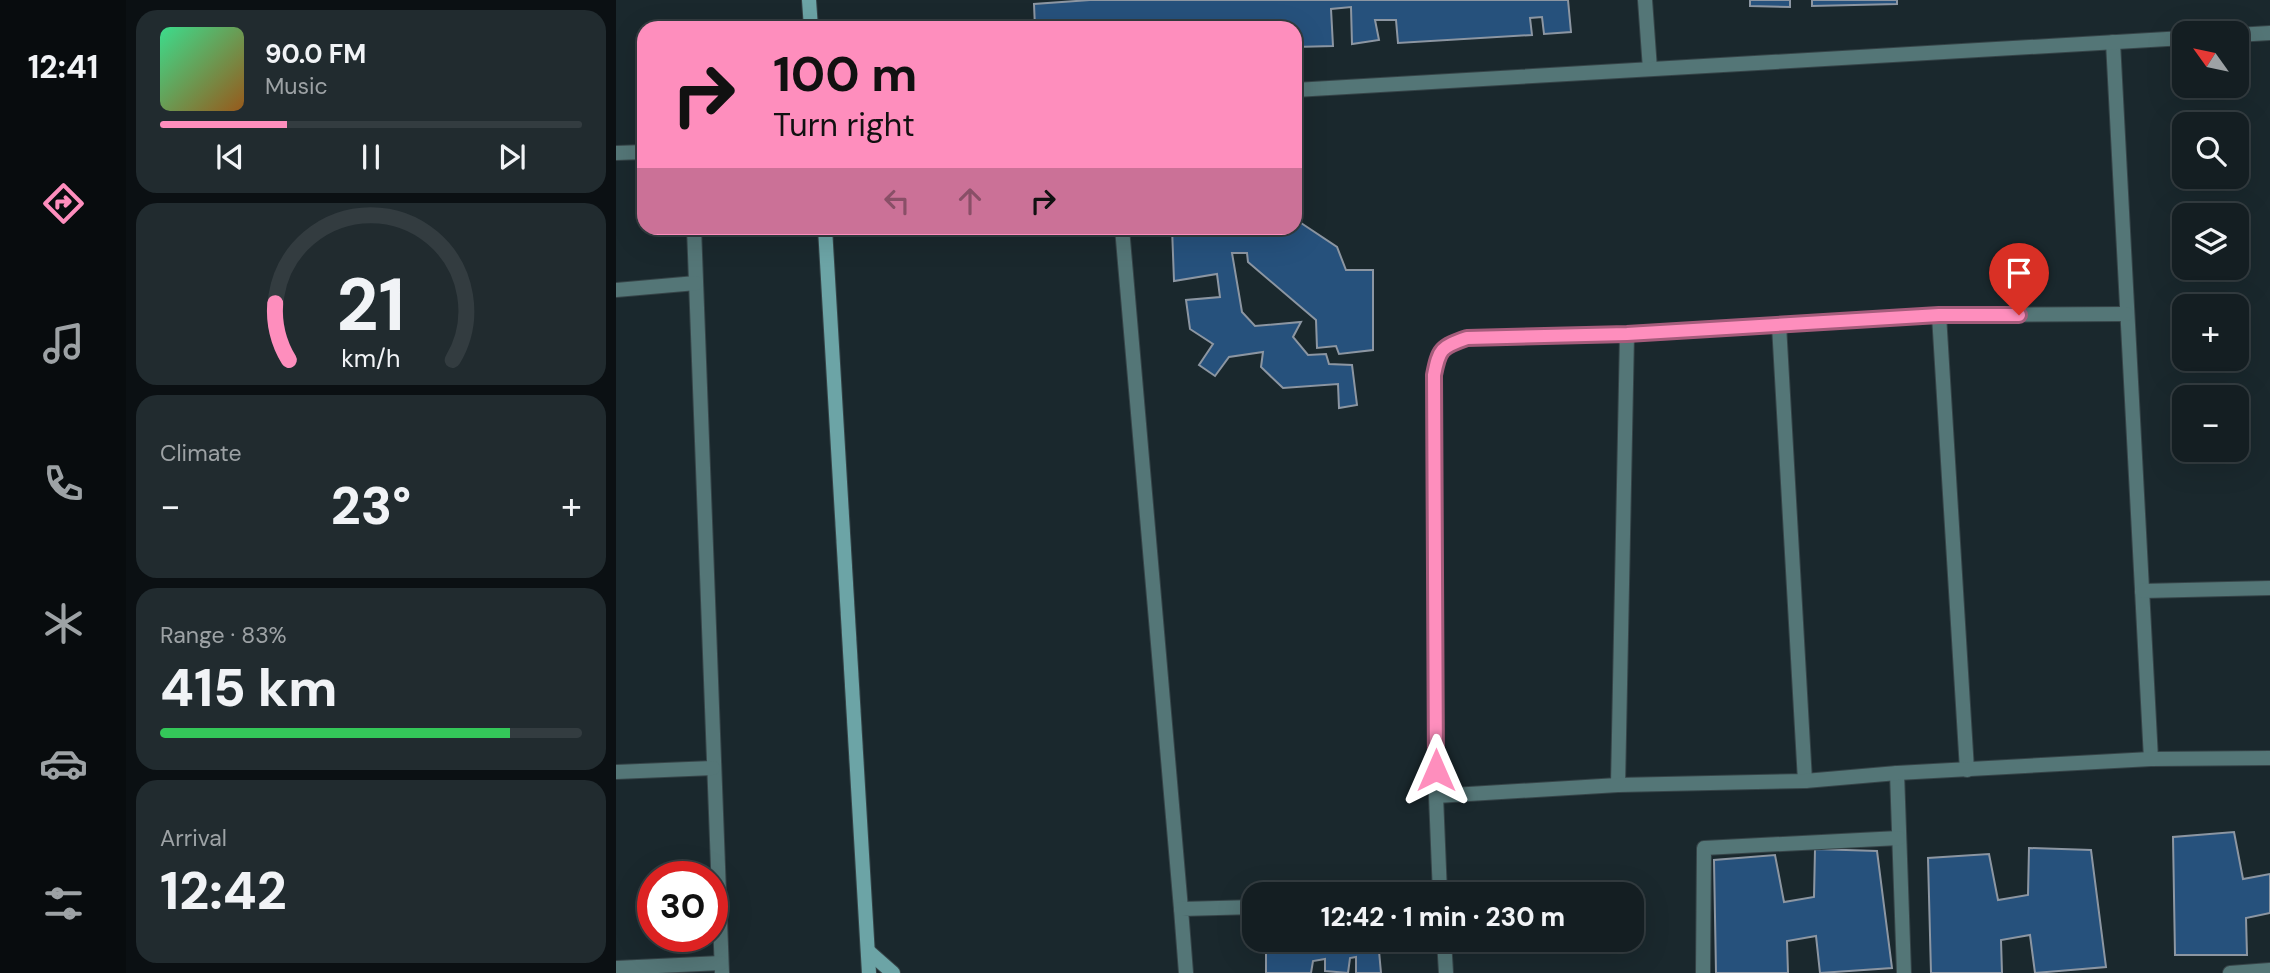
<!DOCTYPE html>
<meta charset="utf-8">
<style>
:root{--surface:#141e22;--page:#212b2f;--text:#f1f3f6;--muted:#9da2a5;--line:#333c40;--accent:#fe8ebd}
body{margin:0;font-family:"DM Sans",sans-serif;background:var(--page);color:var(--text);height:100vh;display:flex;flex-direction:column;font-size:26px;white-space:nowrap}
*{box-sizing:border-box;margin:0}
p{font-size:23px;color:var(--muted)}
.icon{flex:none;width:38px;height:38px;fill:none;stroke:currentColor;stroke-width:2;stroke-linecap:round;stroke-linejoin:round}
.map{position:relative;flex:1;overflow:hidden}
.side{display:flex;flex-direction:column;gap:10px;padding:10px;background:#0b1013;width:490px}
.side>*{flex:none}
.top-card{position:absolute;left:21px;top:21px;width:665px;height:214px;border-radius:21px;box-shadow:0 7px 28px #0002,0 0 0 2px var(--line);background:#fe8ebd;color:#111;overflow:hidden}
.needle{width:46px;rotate:303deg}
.fabs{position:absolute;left:1556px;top:21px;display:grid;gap:14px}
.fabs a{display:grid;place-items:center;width:77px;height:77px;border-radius:14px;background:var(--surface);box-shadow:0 7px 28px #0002,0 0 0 2px var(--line);font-size:35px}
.speed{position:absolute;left:21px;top:861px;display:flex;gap:14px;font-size:35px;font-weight:700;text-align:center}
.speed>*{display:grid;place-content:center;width:91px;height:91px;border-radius:50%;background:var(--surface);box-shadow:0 7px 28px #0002,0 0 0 2px var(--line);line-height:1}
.speed .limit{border:10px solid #d22;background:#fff;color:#111}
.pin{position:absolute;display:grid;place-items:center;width:60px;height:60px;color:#fff;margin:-72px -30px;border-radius:50% 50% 50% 0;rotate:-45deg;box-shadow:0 0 7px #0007}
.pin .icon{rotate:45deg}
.me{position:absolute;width:77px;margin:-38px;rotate:0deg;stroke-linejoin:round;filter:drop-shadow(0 0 5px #0008)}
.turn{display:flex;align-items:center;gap:24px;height:147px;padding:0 21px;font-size:32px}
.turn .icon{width:91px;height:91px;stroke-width:2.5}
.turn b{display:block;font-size:49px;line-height:60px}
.lanes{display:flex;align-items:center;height:66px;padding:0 21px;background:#0003;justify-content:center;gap:35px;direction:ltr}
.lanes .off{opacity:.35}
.big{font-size:52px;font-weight:800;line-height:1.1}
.side .card{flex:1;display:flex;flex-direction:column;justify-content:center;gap:10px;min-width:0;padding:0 24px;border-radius:21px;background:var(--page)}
.side .dial{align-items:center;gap:0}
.dial svg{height:182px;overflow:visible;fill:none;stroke:var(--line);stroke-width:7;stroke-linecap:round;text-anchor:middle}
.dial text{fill:var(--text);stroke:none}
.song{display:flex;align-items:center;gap:21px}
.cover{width:84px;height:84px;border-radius:10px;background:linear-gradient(135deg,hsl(150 70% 55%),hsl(30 70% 35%))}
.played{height:7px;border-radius:4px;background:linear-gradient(90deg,var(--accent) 30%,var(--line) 30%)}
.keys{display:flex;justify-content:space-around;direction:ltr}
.heat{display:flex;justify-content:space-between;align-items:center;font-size:38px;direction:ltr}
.charge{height:10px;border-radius:5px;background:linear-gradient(90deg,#34c759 83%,var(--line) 0)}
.trip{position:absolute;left:626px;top:882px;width:402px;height:70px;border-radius:21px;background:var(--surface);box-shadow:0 7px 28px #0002,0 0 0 2px var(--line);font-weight:800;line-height:70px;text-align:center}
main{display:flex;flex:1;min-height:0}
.dock{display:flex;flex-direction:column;width:126px;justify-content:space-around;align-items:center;background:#080c0e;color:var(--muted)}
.dock .icon{width:49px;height:49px}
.dock .active{color:var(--accent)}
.dock b{font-size:32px;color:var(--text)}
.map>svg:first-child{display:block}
</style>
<main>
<nav class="dock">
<b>12:41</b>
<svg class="icon active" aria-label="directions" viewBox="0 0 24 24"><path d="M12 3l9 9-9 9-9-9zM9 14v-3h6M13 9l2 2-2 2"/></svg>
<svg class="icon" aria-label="music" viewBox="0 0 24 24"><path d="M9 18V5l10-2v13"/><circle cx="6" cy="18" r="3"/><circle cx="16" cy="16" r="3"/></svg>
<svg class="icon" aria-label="phone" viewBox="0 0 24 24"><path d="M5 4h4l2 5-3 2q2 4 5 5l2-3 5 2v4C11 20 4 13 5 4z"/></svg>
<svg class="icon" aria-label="climate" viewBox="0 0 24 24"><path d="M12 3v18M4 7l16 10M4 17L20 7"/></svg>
<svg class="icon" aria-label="car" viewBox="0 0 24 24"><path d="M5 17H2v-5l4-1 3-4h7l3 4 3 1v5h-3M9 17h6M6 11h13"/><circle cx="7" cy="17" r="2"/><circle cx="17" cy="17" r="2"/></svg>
<svg class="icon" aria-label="filters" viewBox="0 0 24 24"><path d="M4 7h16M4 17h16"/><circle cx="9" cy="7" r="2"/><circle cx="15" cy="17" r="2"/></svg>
</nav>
<section class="side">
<div class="card">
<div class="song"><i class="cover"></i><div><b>90.0 FM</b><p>Music</p></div></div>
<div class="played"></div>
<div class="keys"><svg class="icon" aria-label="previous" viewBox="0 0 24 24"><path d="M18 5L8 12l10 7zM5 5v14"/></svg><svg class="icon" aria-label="pause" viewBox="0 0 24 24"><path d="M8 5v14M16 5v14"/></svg><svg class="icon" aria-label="next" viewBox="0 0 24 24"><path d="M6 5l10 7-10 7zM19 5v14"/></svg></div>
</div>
<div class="card dial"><svg viewBox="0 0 100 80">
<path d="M14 69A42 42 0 1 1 86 69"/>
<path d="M14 69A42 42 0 0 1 8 44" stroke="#fe8ebd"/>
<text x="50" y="56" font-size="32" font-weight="700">21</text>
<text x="50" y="72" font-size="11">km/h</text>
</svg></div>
<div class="card"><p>Climate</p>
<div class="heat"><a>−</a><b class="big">23°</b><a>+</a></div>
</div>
<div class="card"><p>Range · 83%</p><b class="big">415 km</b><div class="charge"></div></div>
<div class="card"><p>Arrival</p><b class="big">12:42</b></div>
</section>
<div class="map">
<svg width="1654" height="973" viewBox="0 0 1654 973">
<rect width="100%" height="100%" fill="#1a282d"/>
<!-- building -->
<g fill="#26517c" stroke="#8c96a2" stroke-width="2">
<path d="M474,0H952L955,32L928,34L926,17L914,18L916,35L782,43L780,20H759L763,40L736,44L735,7L715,9L717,46L679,47V28H419L418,4Z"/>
<path d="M1134,0H1174V7L1134,6Z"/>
<path d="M1196,0H1281V4L1196,6Z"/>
<path d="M679,219L721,247L730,270H757V350L723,354L720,346L701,348L700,320L632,262L631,253H616L626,312L639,326L685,322L677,337L692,355L710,354L713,364L736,365L741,405L723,408L722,384L667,388L645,367L647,352L613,357L599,376L583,365L597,344L574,329L570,300L604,297L601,274L558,281L556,228H679Z"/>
<path d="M1618,832L1627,879L1654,874V913L1630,918L1631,955H1559L1557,837Z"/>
<path d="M1413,848L1475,850L1490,967L1419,973L1414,935L1385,940L1386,973H1315L1312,858L1373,854L1382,900L1412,895Z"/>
<path d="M1199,849L1261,851L1276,968L1204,973L1200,936L1171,941L1172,973H1100L1098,860L1159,855L1168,902L1198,897Z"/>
<path d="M659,940H762L765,973H740V957L734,958L732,973L709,971V959L697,961L695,973H650V942Z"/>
</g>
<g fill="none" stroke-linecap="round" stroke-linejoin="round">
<!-- street casing -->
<g stroke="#364448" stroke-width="16">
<g id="street">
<path d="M1029,0L1034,69"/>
<path d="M1620,35L1654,33"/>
<path d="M1497,42L1535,759"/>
<path d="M679,90L1568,38"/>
<path d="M0,153L28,152"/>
<path d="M78,228L106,973"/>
<path d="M506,228L565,909"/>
<path d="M0,290L80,283"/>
<path d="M1323,315L1351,770"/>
<path d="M1163,325L1189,781"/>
<path d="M1526,591L1654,588"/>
<path d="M0,772L97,768"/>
<path d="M1281,773L1288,973"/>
<path d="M1002,785L1011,334"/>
<path d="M820,796L1002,785L1189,781L1281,773L1535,759L1654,758"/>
<path d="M824,894L820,796L818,375C823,349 825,347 851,338L1011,334L1323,315L1510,314"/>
<path d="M828,940L830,973"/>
<path d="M0,968L105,963"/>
<path d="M570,973L565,909L639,907"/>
<path d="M1087,973L1088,848L1283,838"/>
<path d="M1614,973L1654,970"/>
</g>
</g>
<!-- secondary casing -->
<g stroke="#364448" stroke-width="16">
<g id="secondary">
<path d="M193,0L195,28"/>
<path d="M209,228L253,973"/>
<path d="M252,951L277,973"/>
</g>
</g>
<!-- street -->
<use href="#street" stroke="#547677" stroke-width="14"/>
<!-- secondary -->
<use href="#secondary" stroke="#6ca4a6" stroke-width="14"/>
</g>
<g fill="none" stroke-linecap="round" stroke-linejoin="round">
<!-- route casing -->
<g stroke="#a55c7b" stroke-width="18">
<path id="route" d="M820,770L818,375C823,349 825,347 851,338L1011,334L1323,315H1403"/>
</g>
<!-- route -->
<use href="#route" stroke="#fe8ebd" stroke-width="12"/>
</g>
</svg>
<div class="fabs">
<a><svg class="needle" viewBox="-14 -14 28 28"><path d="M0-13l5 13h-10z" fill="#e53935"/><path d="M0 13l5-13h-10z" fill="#9da2a5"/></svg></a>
<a><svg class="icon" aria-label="search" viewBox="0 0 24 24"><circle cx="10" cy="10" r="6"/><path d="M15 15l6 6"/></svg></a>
<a><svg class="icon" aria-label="layers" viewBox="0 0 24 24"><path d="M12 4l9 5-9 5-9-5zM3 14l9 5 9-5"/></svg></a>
<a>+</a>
<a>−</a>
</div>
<div class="speed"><div class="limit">30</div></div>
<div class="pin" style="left:1403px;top:315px;background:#d93025"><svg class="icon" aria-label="arrive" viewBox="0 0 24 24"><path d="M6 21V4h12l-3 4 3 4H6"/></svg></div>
<svg class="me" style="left:820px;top:770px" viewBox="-20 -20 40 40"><path d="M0-17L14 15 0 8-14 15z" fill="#fe8ebd" stroke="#fff" stroke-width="4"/></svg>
<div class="trip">12:42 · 1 min · 230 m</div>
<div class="top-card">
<div class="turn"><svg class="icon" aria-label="right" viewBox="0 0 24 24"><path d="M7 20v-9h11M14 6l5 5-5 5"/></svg><div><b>100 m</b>Turn right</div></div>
<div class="lanes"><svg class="icon off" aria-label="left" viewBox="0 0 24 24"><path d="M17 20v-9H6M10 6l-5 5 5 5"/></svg><svg class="icon off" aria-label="ahead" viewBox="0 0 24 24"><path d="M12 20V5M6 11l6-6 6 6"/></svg><svg class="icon" aria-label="right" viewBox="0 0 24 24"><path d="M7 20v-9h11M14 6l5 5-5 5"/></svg></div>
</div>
</div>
</main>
